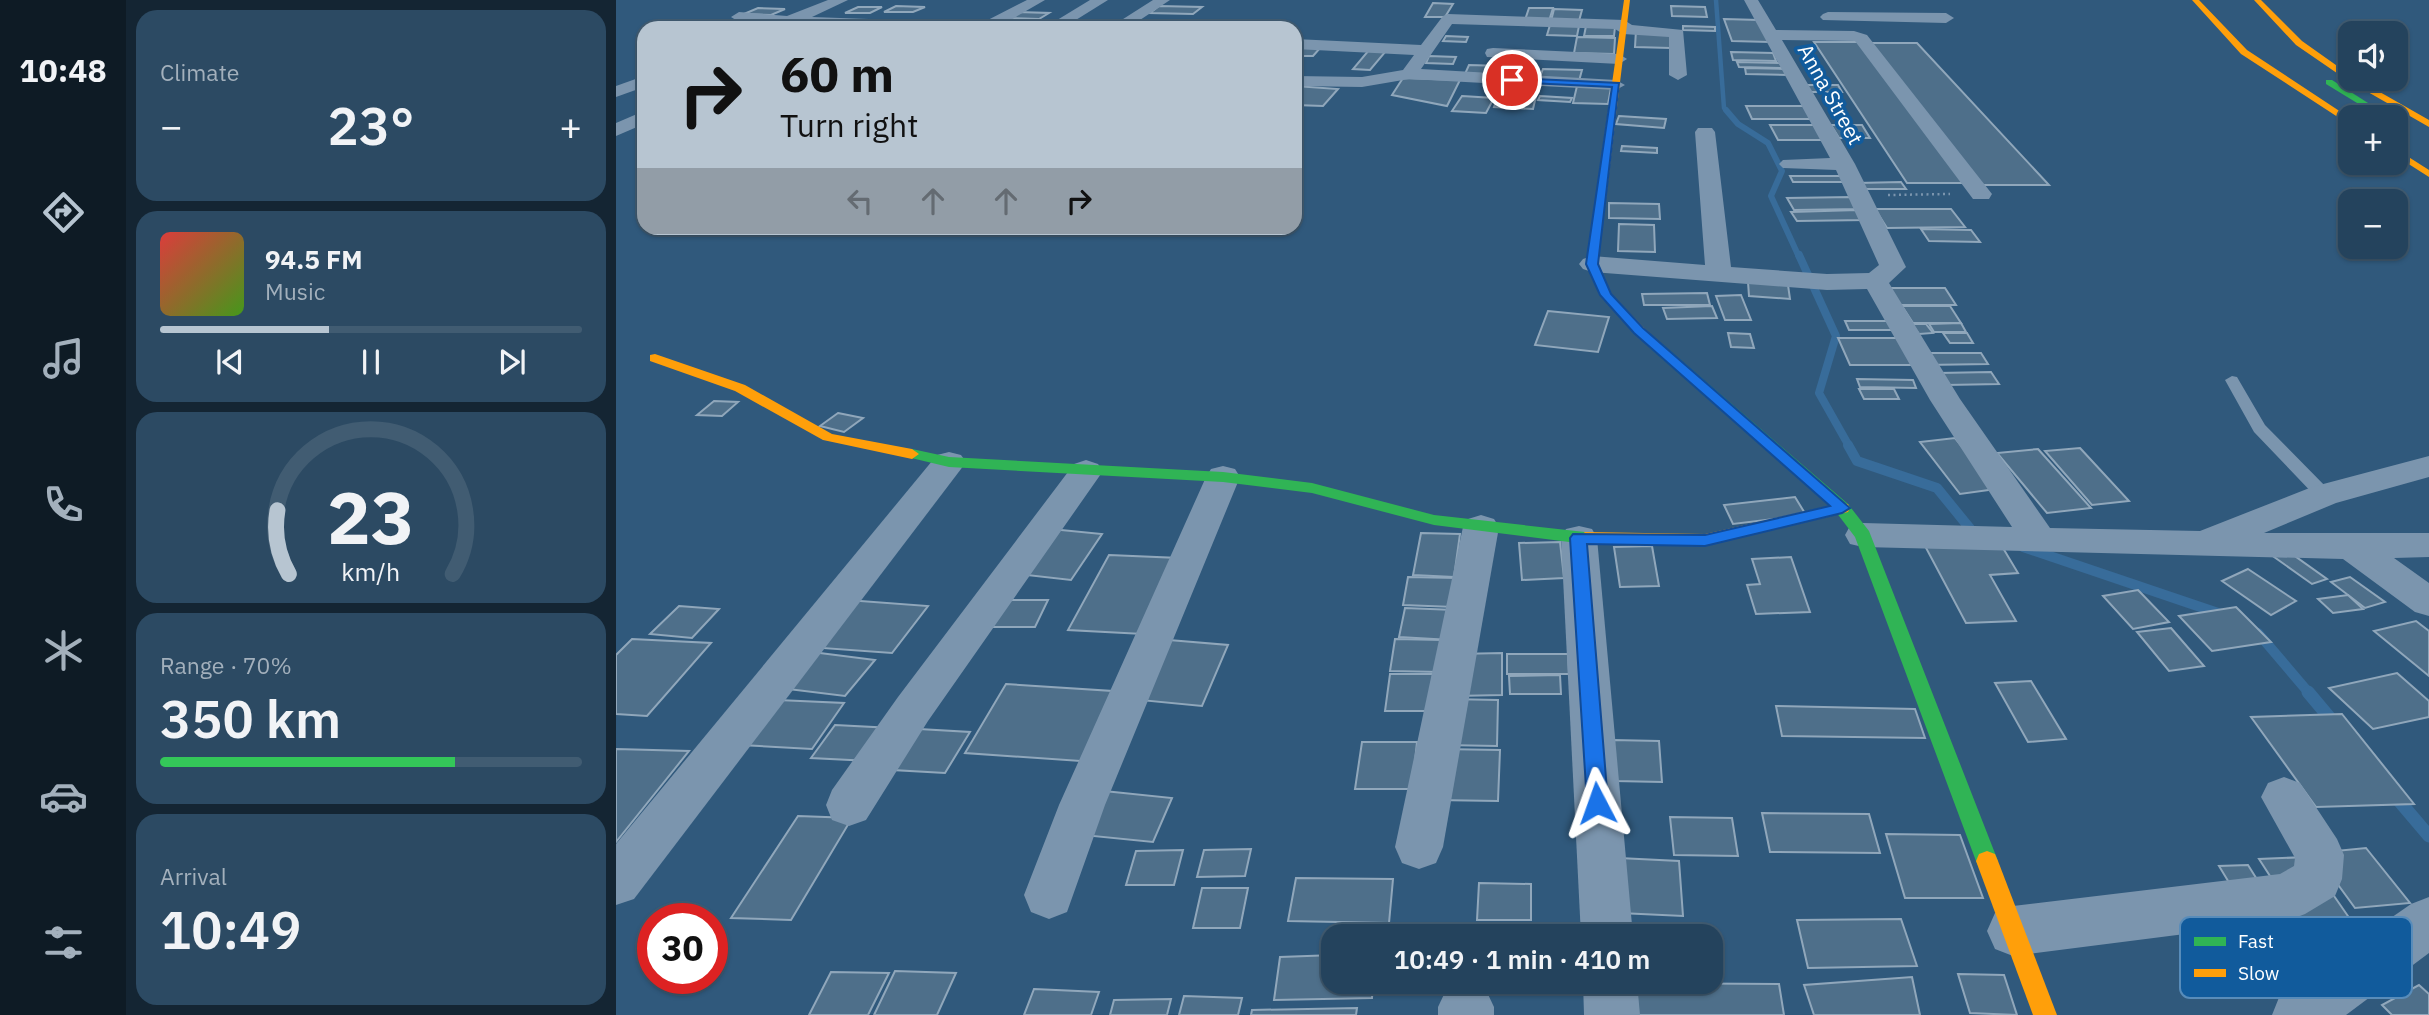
<!DOCTYPE html>
<meta charset="utf-8">
<style>
:root{--surface:#24435d;--page:#2c4a63;--text:#f1f3f6;--muted:#a3b0bc;--line:#415c72;--accent:#b7c5d1}
body{margin:0;font-family:"IBM Plex Sans",sans-serif;background:var(--page);color:var(--text);height:100vh;display:flex;flex-direction:column;font-size:26px;white-space:nowrap}
*{box-sizing:border-box;margin:0}
p{font-size:23px;color:var(--muted)}
.icon{flex:none;width:38px;height:38px;fill:none;stroke:currentColor;stroke-width:2;stroke-linecap:round;stroke-linejoin:round}
.map{position:relative;flex:1;overflow:hidden}
.panel{display:flex;flex-direction:column;gap:10px;padding:10px;background:#142533;width:490px}
.panel>*{flex:none}
.top-card{position:absolute;left:21px;top:21px;width:665px;height:214px;border-radius:21px;box-shadow:0 2px 5px #0004,0 0 0 2px var(--line);background:#b7c5d1;color:#111;overflow:hidden}
.controls{position:absolute;left:1722px;top:21px;display:grid;gap:14px}
.controls a{display:grid;place-items:center;width:70px;height:70px;border-radius:14px;background:var(--surface);box-shadow:0 2px 5px #0004,0 0 0 2px var(--line);font-size:35px}
.speed{position:absolute;left:21px;top:903px;display:flex;gap:14px;font-size:35px;font-weight:700;text-align:center}
.speed>*{display:grid;place-content:center;width:91px;height:91px;border-radius:50%;background:var(--surface);box-shadow:0 2px 5px #0004,0 0 0 2px var(--line);line-height:1}
.speed .limit{border:10px solid #d22;background:#fff;color:#111}
.pin{position:absolute;display:grid;place-items:center;width:60px;height:60px;color:#fff;margin:-30px;border:4px solid #fff;border-radius:50%;box-shadow:0 2px 7px #0007}
.me{position:absolute;width:77px;margin:-38px;rotate:356deg;stroke-linejoin:round;filter:drop-shadow(0 0 5px #0008)}
.turn{display:flex;align-items:center;gap:24px;height:147px;padding:0 28px;font-size:32px}
.turn .icon{width:91px;height:91px;stroke-width:2.5}
.turn b{display:block;font-size:49px;line-height:60px}
.lanes{display:flex;align-items:center;height:66px;padding:0 28px;background:#0003;justify-content:center;gap:35px;direction:ltr}
.lanes .off{opacity:.35}
.big{font-size:52px;font-weight:600;line-height:1.1}
.panel .widget{flex:1;display:flex;flex-direction:column;justify-content:center;gap:10px;min-width:0;padding:0 24px;border-radius:21px;background:var(--page)}
.panel .dial{align-items:center;gap:0}
.dial svg{height:182px;overflow:visible;fill:none;stroke:var(--line);stroke-width:7;stroke-linecap:round;text-anchor:middle}
.dial text{fill:var(--text);stroke:none}
.song{display:flex;align-items:center;gap:21px}
.cover{width:84px;height:84px;border-radius:10px;background:linear-gradient(135deg,hsl(0 70% 55%),hsl(100 70% 35%))}
.played{height:7px;border-radius:4px;background:linear-gradient(90deg,var(--accent) 40%,var(--line) 40%)}
.keys{display:flex;justify-content:space-around;direction:ltr}
.heat{display:flex;justify-content:space-between;align-items:center;font-size:38px;direction:ltr}
.charge{height:10px;border-radius:5px;background:linear-gradient(90deg,#34c759 70%,var(--line) 0)}
.trip{position:absolute;left:705px;top:924px;width:402px;height:70px;border-radius:21px;background:var(--surface);box-shadow:0 2px 5px #0004,0 0 0 2px var(--line);font-weight:600;line-height:70px;text-align:center}
main{display:flex;flex:1;min-height:0}
.menu{display:flex;flex-direction:column;width:126px;justify-content:space-around;align-items:center;background:#0e1b25;color:var(--muted)}
.menu .icon{width:49px;height:49px}
.menu .current{color:var(--accent)}
.menu b{font-size:32px;color:var(--text)}
.map>svg:first-child{display:block}
</style>
<main>
<nav class="menu">
<b>10:48</b>
<svg class="icon current" aria-label="directions" viewBox="0 0 24 24"><path d="M12 3l9 9-9 9-9-9zM9 14v-3h6M13 9l2 2-2 2"/></svg>
<svg class="icon" aria-label="music" viewBox="0 0 24 24"><path d="M9 18V5l10-2v13"/><circle cx="6" cy="18" r="3"/><circle cx="16" cy="16" r="3"/></svg>
<svg class="icon" aria-label="phone" viewBox="0 0 24 24"><path d="M5 4h4l2 5-3 2q2 4 5 5l2-3 5 2v4C11 20 4 13 5 4z"/></svg>
<svg class="icon" aria-label="climate" viewBox="0 0 24 24"><path d="M12 3v18M4 7l16 10M4 17L20 7"/></svg>
<svg class="icon" aria-label="car" viewBox="0 0 24 24"><path d="M5 17H2v-5l4-1 3-4h7l3 4 3 1v5h-3M9 17h6M6 11h13"/><circle cx="7" cy="17" r="2"/><circle cx="17" cy="17" r="2"/></svg>
<svg class="icon" aria-label="filters" viewBox="0 0 24 24"><path d="M4 7h16M4 17h16"/><circle cx="9" cy="7" r="2"/><circle cx="15" cy="17" r="2"/></svg>
</nav>
<section class="panel">
<div class="widget"><p>Climate</p>
<div class="heat"><a>−</a><b class="big">23°</b><a>+</a></div>
</div>
<div class="widget">
<div class="song"><i class="cover"></i><div><b>94.5 FM</b><p>Music</p></div></div>
<div class="played"></div>
<div class="keys"><svg class="icon" aria-label="previous" viewBox="0 0 24 24"><path d="M18 5L8 12l10 7zM5 5v14"/></svg><svg class="icon" aria-label="pause" viewBox="0 0 24 24"><path d="M8 5v14M16 5v14"/></svg><svg class="icon" aria-label="next" viewBox="0 0 24 24"><path d="M6 5l10 7-10 7zM19 5v14"/></svg></div>
</div>
<div class="widget dial"><svg viewBox="0 0 100 80">
<path d="M14 69A42 42 0 1 1 86 69"/>
<path d="M14 69A42 42 0 0 1 9 41" stroke="#b7c5d1"/>
<text x="50" y="56" font-size="32" font-weight="700">23</text>
<text x="50" y="72" font-size="11">km/h</text>
</svg></div>
<div class="widget"><p>Range · 70%</p><b class="big">350 km</b><div class="charge"></div></div>
<div class="widget"><p>Arrival</p><b class="big">10:49</b></div>
</section>
<div class="map">
<svg width="1813" height="1015" viewBox="0 0 1813 1015">
<rect width="100%" height="100%" fill="#30597c"/>
<g fill="none" stroke-linecap="round" stroke-linejoin="round">
<!-- stream-far4 -->
<path stroke="#386c9a" stroke-width="4.5" d="M1100,0L1108,108L1112,112"/>
<!-- stream-far3 -->
<path stroke="#386c9a" stroke-width="6" d="M1110,110L1122,124L1152,143L1166,171L1155,196L1183,257"/>
<!-- stream-far2 -->
<path stroke="#386c9a" stroke-width="8" d="M1183,255L1220,336L1203,393L1233,446"/>
<!-- stream-far1 -->
<g stroke="#386c9a" stroke-width="10">
<path d="M1232,445L1241,461L1321,488L1356,531L1362,533"/>
<path d="M1407,547L1608,615"/>
<path d="M1642,633L1693,693"/>
</g>
<!-- stream -->
<g stroke="#386c9a" stroke-width="13">
<path d="M1692,692L1718,723"/>
<path d="M1779,796L1813,836"/>
</g>
</g>
<!-- building -->
<g fill="#4e6f8a" stroke="#90a7bb" stroke-width="2">
<path d="M817,3L837,4L829,17H809Z"/>
<path d="M280,6L309,7L297,12H268Z"/>
<path d="M543,6L586,7L577,14L534,13Z"/>
<path d="M1055,6L1089,7L1091,17L1056,16Z"/>
<path d="M242,7H266L254,13H229Z"/>
<path d="M142,8L169,9L155,15L128,14Z"/>
<path d="M913,8H937L933,21L909,20Z"/>
<path d="M938,9L966,10L963,21H935Z"/>
<path d="M402,12L433,13L423,19L392,18Z"/>
<path d="M1108,19L1143,20L1153,42L1116,41Z"/>
<path d="M934,25L963,26L961,36L931,35Z"/>
<path d="M970,26L999,27L998,36H968Z"/>
<path d="M1067,26L1099,27V31L1067,30Z"/>
<path d="M1020,30L1055,31L1054,48L1019,47Z"/>
<path d="M830,36L852,37L850,42L827,41Z"/>
<path d="M961,37L999,38L998,54L958,53Z"/>
<path d="M1198,42H1242L1350,183H1291Z"/>
<path d="M1252,43H1301L1433,185H1366Z"/>
<path d="M679,47H705L697,56H679Z"/>
<path d="M753,50L770,51L754,70L737,69Z"/>
<path d="M1115,52L1157,53L1160,61L1117,60Z"/>
<path d="M813,56L840,57L837,64L810,63Z"/>
<path d="M1121,62L1164,63L1167,68L1123,67Z"/>
<path d="M853,65L886,66L882,77L848,76Z"/>
<path d="M894,67L920,68L917,78L891,77Z"/>
<path d="M1129,68L1171,69L1173,75L1130,74Z"/>
<path d="M927,69L966,70L963,81L923,79Z"/>
<path d="M787,78L844,80L831,106L776,95Z"/>
<path d="M1190,85H1222L1226,92H1194Z"/>
<path d="M679,86L722,89L707,106L679,105Z"/>
<path d="M961,86L995,88L992,104L957,103Z"/>
<path d="M884,90L921,92L917,109L878,107Z"/>
<path d="M846,96L878,98L870,113L836,111Z"/>
<path d="M924,96L956,98L954,102L922,100Z"/>
<path d="M1130,106H1191L1199,119H1136Z"/>
<path d="M1003,116L1050,119L1048,128L1000,124Z"/>
<path d="M1154,125H1198L1207,140H1162Z"/>
<path d="M1215,125H1246L1254,138H1223Z"/>
<path d="M1006,146L1041,148V153L1005,151Z"/>
<path d="M1174,176H1225L1228,182H1177Z"/>
<path d="M1285,182L1290,189H1246L1242,183Z"/>
<path d="M1236,197L1244,209L1178,210L1171,198Z"/>
<path d="M993,203L1043,204L1044,219L993,218Z"/>
<path d="M1259,209H1335L1349,227L1271,228Z"/>
<path d="M1242,210L1249,220L1181,221L1175,212Z"/>
<path d="M1003,224L1038,225L1039,252L1002,251Z"/>
<path d="M1305,229L1355,230L1364,242L1313,241Z"/>
<path d="M1132,282L1172,285L1174,299L1133,296Z"/>
<path d="M1274,288H1329L1340,305H1284Z"/>
<path d="M1091,293L1094,305H1028L1026,294Z"/>
<path d="M1125,295L1135,320H1109L1100,296Z"/>
<path d="M1096,306L1101,318L1051,319L1047,308Z"/>
<path d="M1286,306H1334L1345,323H1297Z"/>
<path d="M932,311L993,317L982,352L919,345Z"/>
<path d="M1229,321H1276L1281,330H1233Z"/>
<path d="M1345,323L1350,332H1318L1313,324Z"/>
<path d="M1296,324H1310L1317,333L1303,334Z"/>
<path d="M1112,333L1134,334L1138,348L1115,347Z"/>
<path d="M1327,333H1351L1357,343H1334Z"/>
<path d="M1222,338H1284L1298,365H1234Z"/>
<path d="M1302,353H1365L1372,364L1309,365Z"/>
<path d="M1375,372L1383,384L1330,385L1323,373Z"/>
<path d="M1241,379L1297,380L1300,388L1244,387Z"/>
<path d="M1243,389H1278L1283,399H1248Z"/>
<path d="M98,401L122,402L106,416L81,415Z"/>
<path d="M222,413L247,418L228,432L204,426Z"/>
<path d="M1339,438L1380,489L1344,494L1304,442Z"/>
<path d="M1464,448L1513,501L1476,505L1429,451Z"/>
<path d="M1422,449L1475,508L1431,513L1381,453Z"/>
<path d="M1179,497L1190,515L1117,524L1108,505Z"/>
<path d="M435,529L486,534L455,580L402,574Z"/>
<path d="M805,533L844,534L838,577L797,575Z"/>
<path d="M944,542L948,578L906,580L903,543Z"/>
<path d="M1384,543L1402,573L1374,575L1400,621L1350,623L1309,546Z"/>
<path d="M1036,546L1043,586L1004,587L998,547Z"/>
<path d="M1669,549L1711,579L1696,584L1654,554Z"/>
<path d="M493,555L563,558L527,634L452,630Z"/>
<path d="M1175,557L1194,612L1140,614L1131,585L1144,584L1136,559Z"/>
<path d="M1632,569L1680,601L1655,615L1606,581Z"/>
<path d="M792,577L842,578L838,607L787,605Z"/>
<path d="M1734,577L1769,602L1749,608L1715,582Z"/>
<path d="M1522,590L1553,622L1517,629L1487,596Z"/>
<path d="M1732,595L1747,609L1717,613L1702,599Z"/>
<path d="M231,600L312,606L276,653L192,647Z"/>
<path d="M377,600H432L419,627H362Z"/>
<path d="M63,606L103,609L76,638L34,634Z"/>
<path d="M1620,607L1655,642L1596,651L1563,616Z"/>
<path d="M789,608L839,610L835,640L783,637Z"/>
<path d="M1800,621L1813,631V676L1758,631Z"/>
<path d="M1555,628L1588,666L1553,671L1521,632Z"/>
<path d="M16,639L95,643L31,716L0,714V655Z"/>
<path d="M779,639L827,640L824,672L774,671Z"/>
<path d="M553,640L612,645L586,706L524,700Z"/>
<path d="M196,652L259,660L229,696L164,688Z"/>
<path d="M886,653V695L839,696L841,654Z"/>
<path d="M891,654H952L953,674H891Z"/>
<path d="M1781,673L1813,701V717L1757,729L1713,688Z"/>
<path d="M774,674H817L814,711H769Z"/>
<path d="M944,675L945,694H894L893,676Z"/>
<path d="M1415,681L1450,739L1412,742L1379,683Z"/>
<path d="M390,684L512,692L479,762L349,753Z"/>
<path d="M832,699L882,700L881,746L828,745Z"/>
<path d="M162,700L228,703L196,749L126,745Z"/>
<path d="M1160,706L1299,709L1309,738L1166,736Z"/>
<path d="M1726,714L1798,804L1700,807L1635,717Z"/>
<path d="M219,725L276,728L254,761L195,758Z"/>
<path d="M303,729L354,732L329,773L277,770Z"/>
<path d="M997,740L1043,741L1046,782L999,781Z"/>
<path d="M746,742H801L796,789H739Z"/>
<path d="M0,749L73,751L0,842Z"/>
<path d="M825,749L884,750L882,801L820,800Z"/>
<path d="M488,791L556,798L537,842L467,835Z"/>
<path d="M1146,813L1253,814L1264,853L1154,852Z"/>
<path d="M182,816L236,818L175,920L115,918Z"/>
<path d="M1054,817L1116,818L1122,856L1058,855Z"/>
<path d="M1270,834L1344,835L1367,898H1289Z"/>
<path d="M1750,848L1794,903L1739,908L1699,853Z"/>
<path d="M635,849L629,876L581,877L588,850Z"/>
<path d="M567,850L558,885H510L520,851Z"/>
<path d="M1691,857L1734,919L1683,921L1643,859Z"/>
<path d="M1003,858L1063,861L1067,916L1004,913Z"/>
<path d="M1632,865L1689,956L1658,957L1603,866Z"/>
<path d="M680,878L777,879L773,923L672,921Z"/>
<path d="M863,883L915,884V920H861Z"/>
<path d="M586,888H632L624,928H577Z"/>
<path d="M1285,919L1301,966L1192,968L1181,920Z"/>
<path d="M718,955V982H757L756,998L658,1000L664,957Z"/>
<path d="M279,971L340,973L321,1015H258Z"/>
<path d="M215,972L273,973L252,1015H193Z"/>
<path d="M1342,974L1388,975L1401,1015L1354,1013Z"/>
<path d="M1296,977L1304,1015H1198L1188,985Z"/>
<path d="M1009,983L1163,984L1168,1015H1012Z"/>
<path d="M1803,985L1813,994V1015H1776L1766,1005Z"/>
<path d="M418,989L483,992L475,1015H408Z"/>
<path d="M568,996L626,998L622,1015H563Z"/>
<path d="M555,999L551,1015H494L498,1000Z"/>
<path d="M741,1008L740,1015H635L636,1010Z"/>
</g>
<g fill="none" stroke-linecap="round" stroke-linejoin="round">
<!-- path -->
<path stroke="#7b95ae" stroke-width="2.5" stroke-dasharray="2 3.5" stroke-linecap="butt" d="M1272,195L1334,194"/>
<!-- lane -->
<path fill="#7b95ae" fill-rule="evenodd" d="M1616,376L1621,377L1649,425L1714,491L1717,495L1714,499H1702L1638,432L1609,380Z"/>
<!-- street -->
<g fill="#7b95ae" fill-rule="evenodd">
<path d="M212,0H232L196,17L366,23L411,0H429L386,25L389,28L175,26L148,28L152,24L123,22L115,17L123,12L171,16Z"/>
<path d="M474,0H492L447,28H428Z"/>
<path d="M537,0H554L512,28H493Z"/>
<path d="M1128,0H1142L1160,30L1238,31L1251,35L1376,194L1373,199H1357L1239,41L1166,40L1239,164L1290,267L1273,283L1344,399L1434,528L1584,531L1696,487L1813,456V477L1720,503L1648,533H1813V557L1778,558L1813,583V616L1799,612L1727,559L1247,547L1234,544L1229,535L1234,526L1247,523L1396,527L1314,400L1251,289L1211,290L976,272L967,269L963,264L967,259L976,256L1089,265L1079,132L1082,128H1096L1099,132L1115,267L1211,274L1253,273L1263,265L1220,170L1167,168L1163,164L1167,160L1214,158Z"/>
<path d="M1212,12L1330,13L1338,18L1330,23L1207,20L1204,17L1207,14Z"/>
<path d="M832,14L1008,20L1016,25L1067,30L1071,75L1062,80L1053,75V37L1007,34L999,29L836,24L805,69L1000,80L1009,85L1000,90L793,79L746,87L679,86V76L746,77L787,70L798,55L679,49V39L805,45L827,16Z"/>
<path d="M634,19L642,24L639,28H622L628,21Z"/>
<path d="M877,48L1003,54L1011,59L1003,64L871,57L869,53L871,49Z"/>
<path d="M28,76V87L0,97V86Z"/>
<path d="M28,111V124L0,136V123Z"/>
<path d="M333,452L345,455L350,462L345,469L18,899L0,905V844L321,455Z"/>
<path d="M470,460L482,464L487,471L312,721L250,820L233,826L216,820L210,805L216,790L282,697L458,464Z"/>
<path d="M607,466L619,469L624,477L489,805L451,912L433,919L415,912L408,895L443,805L590,477L595,469Z"/>
<path d="M865,515L878,519L883,527L827,847L820,863L803,869L786,863L779,847L847,527L852,519Z"/>
<path d="M963,526L976,529L981,538L1017,936H965L945,538L950,529Z"/>
<path d="M1668,777L1684,783L1721,839L1728,855L1726,879L1719,896L1689,914L1671,921L1397,956L1379,949L1371,931L1379,913L1397,906L1664,874L1678,866L1679,858L1645,797L1652,783Z"/>
<path d="M1813,897V953L1730,1015H1656L1664,995L1795,904Z"/>
<path d="M845,982H855L869,988L878,1007V1015H822V1007L831,988Z"/>
<path d="M967,982H1021L1024,1015H968Z"/>
</g>
<!-- fast -->
<g fill="#30b455" fill-rule="evenodd">
<path d="M1710,80H1716L1774,117H1764L1710,84Z"/>
<path d="M1039,341L1044,342L1232,504L1253,531L1382,861L1379,868L1371,871L1363,868L1360,861L1239,537L1220,512L1034,348V342Z"/>
<path d="M296,449L333,457L607,472L696,483L818,515L969,532L977,538L969,544L818,525L696,493L607,482L333,467L291,457L289,454Z"/>
</g>
<!-- slow -->
<g fill="#ff9f0a" fill-rule="evenodd">
<path d="M1008,0H1014L982,264L995,294L1045,345L1039,349L1034,348L986,298L970,264Z"/>
<path d="M1576,0H1583L1631,50L1734,118V125L1625,54Z"/>
<path d="M1638,0H1645L1686,41L1734,75V79H1741L1813,120V127L1731,80L1680,45Z"/>
<path d="M1780,149L1813,170V177L1780,156Z"/>
<path d="M39,354L129,385L216,434L296,449L303,454L296,459L207,440L119,391L34,361V355Z"/>
<path d="M1226,503L1232,504L1234,508L1232,512L1089,546L969,544L961,538L969,532L1089,534Z"/>
<path d="M1371,851L1379,854L1382,861L1441,1015H1417L1360,861L1363,854Z"/>
</g>
</g>
<!-- route -->
<path fill="#1a73e8" stroke="#114b97" stroke-width="2" d="M896,78L1003,83L982,264L995,294L1027,328L1234,508L1226,513L1089,546L971,544L992,803L989,810L981,813L974,810L971,803L954,538L957,534L1089,535L1214,506L1018,333L984,295L970,264L996,87L893,82Z"/>
<g text-anchor="middle" dominant-baseline="central" stroke-width="7" stroke-linejoin="round" paint-order="stroke">
<!-- far-street labels -->
<g font-size="21" fill="#fff" stroke="#115b9c">
<text transform="translate(1215 94) rotate(61)">Anna Street</text>
</g>
</g>
<!-- legend -->
<rect x="1564" y="917" width="232" height="81" rx="10" fill="#115b9c" stroke="#588cba" stroke-width="2"/>
<rect x="1578" y="937" width="32" height="9" fill="#30b455"/>
<rect x="1578" y="969" width="32" height="8" fill="#ff9f0a"/>
<g font-size="19" fill="#fff">
<text x="1622" y="948">Fast</text>
<text x="1622" y="980">Slow</text>
</g>
</svg>
<div class="controls">
<a><svg class="icon" aria-label="sound" viewBox="0 0 24 24"><path d="M4 9h4l5-4v14l-5-4H4zM17 9q2 3 0 6"/></svg></a>
<a>+</a>
<a>−</a>
</div>
<div class="speed"><div class="limit">30</div></div>
<div class="pin" style="left:896px;top:80px;background:#d93025"><svg class="icon" aria-label="arrive" viewBox="0 0 24 24"><path d="M6 21V4h12l-3 4 3 4H6"/></svg></div>
<svg class="me" style="left:981px;top:803px" viewBox="-20 -20 40 40"><path d="M0-17L14 15 0 8-14 15z" fill="#1a73e8" stroke="#fff" stroke-width="4"/></svg>
<div class="trip">10:49 · 1 min · 410 m</div>
<div class="top-card">
<div class="turn"><svg class="icon" aria-label="right" viewBox="0 0 24 24"><path d="M7 20v-9h11M14 6l5 5-5 5"/></svg><div><b>60 m</b>Turn right</div></div>
<div class="lanes"><svg class="icon off" aria-label="left" viewBox="0 0 24 24"><path d="M17 20v-9H6M10 6l-5 5 5 5"/></svg><svg class="icon off" aria-label="ahead" viewBox="0 0 24 24"><path d="M12 20V5M6 11l6-6 6 6"/></svg><svg class="icon off" aria-label="ahead" viewBox="0 0 24 24"><path d="M12 20V5M6 11l6-6 6 6"/></svg><svg class="icon" aria-label="right" viewBox="0 0 24 24"><path d="M7 20v-9h11M14 6l5 5-5 5"/></svg></div>
</div>
</div>
</main>
